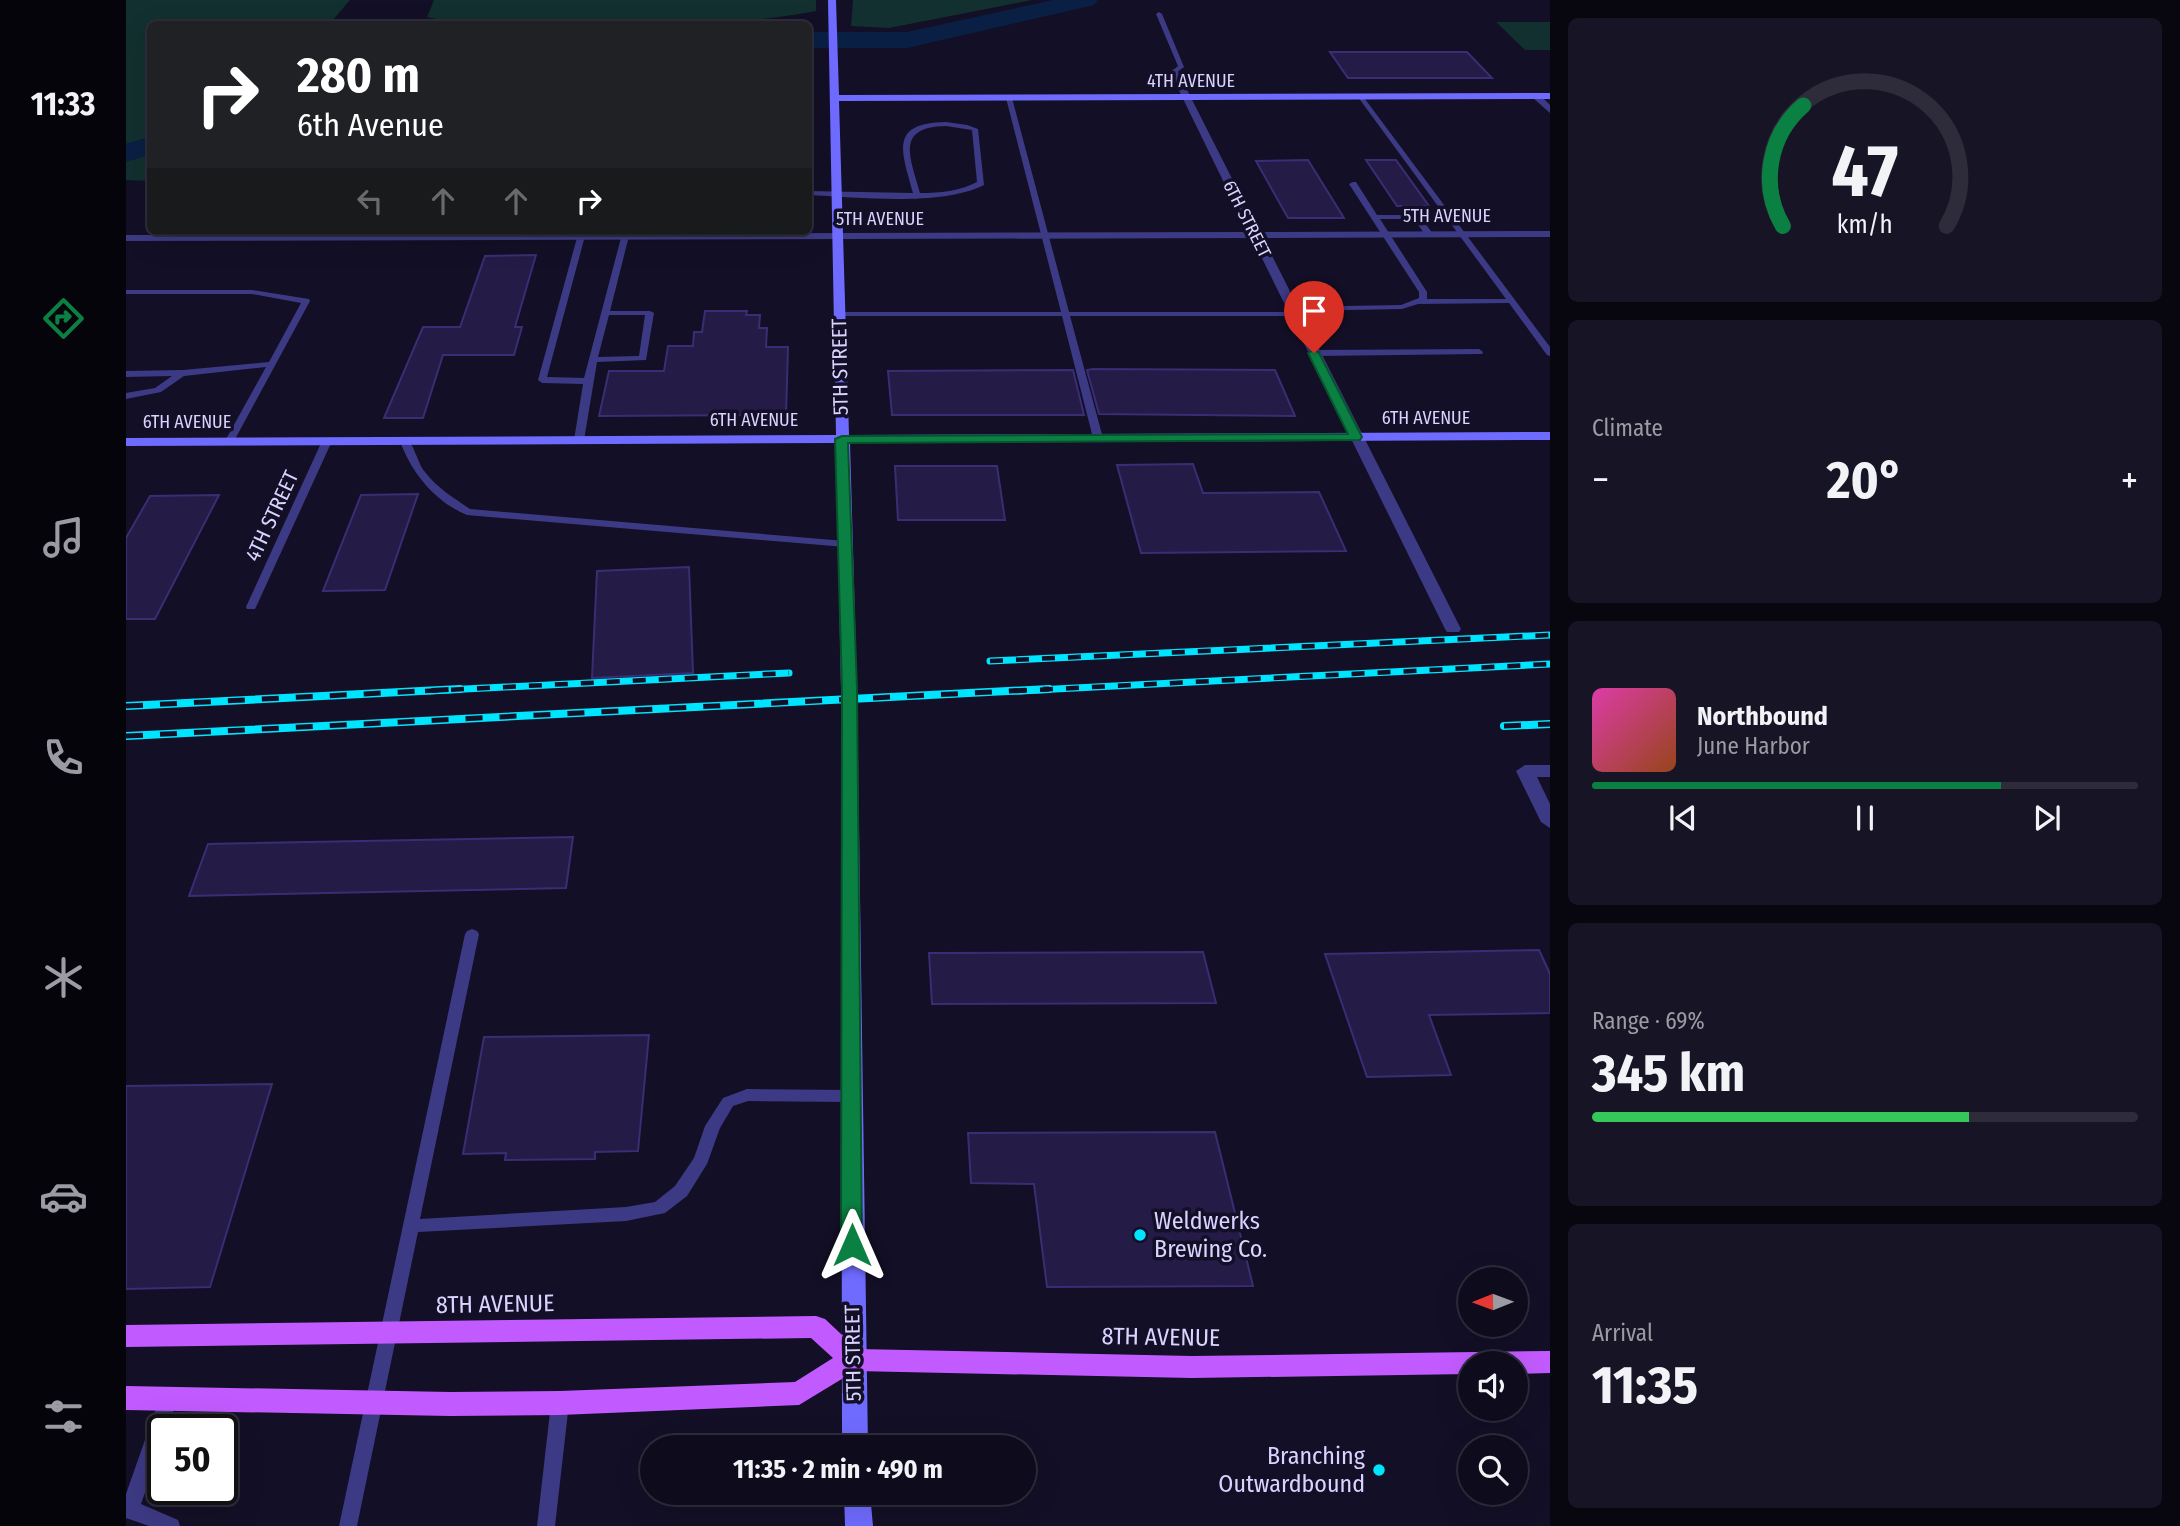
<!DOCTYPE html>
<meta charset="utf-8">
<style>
:root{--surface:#0e0b1c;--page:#171425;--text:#f1f3f6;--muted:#9b9ba3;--line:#2e2b3b;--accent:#0b8043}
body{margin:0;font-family:"Fira Sans Condensed",sans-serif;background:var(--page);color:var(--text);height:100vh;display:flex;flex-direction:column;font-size:26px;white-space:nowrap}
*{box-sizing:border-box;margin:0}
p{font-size:23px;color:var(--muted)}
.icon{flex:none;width:38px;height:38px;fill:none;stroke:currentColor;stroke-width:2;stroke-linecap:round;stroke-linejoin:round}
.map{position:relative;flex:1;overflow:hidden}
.sheet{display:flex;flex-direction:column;gap:18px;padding:18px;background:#08060f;width:630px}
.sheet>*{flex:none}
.guide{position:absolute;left:21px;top:21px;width:665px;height:214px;border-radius:10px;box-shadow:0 7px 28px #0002,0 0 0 2px var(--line);background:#202124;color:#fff;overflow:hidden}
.needle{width:46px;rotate:269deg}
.tools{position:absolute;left:1332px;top:1267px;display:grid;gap:14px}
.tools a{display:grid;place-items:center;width:70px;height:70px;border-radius:50%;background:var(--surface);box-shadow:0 7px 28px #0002,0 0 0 2px var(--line);font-size:35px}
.speed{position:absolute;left:21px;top:1414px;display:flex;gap:14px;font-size:35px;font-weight:700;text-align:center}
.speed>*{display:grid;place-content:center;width:91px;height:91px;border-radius:50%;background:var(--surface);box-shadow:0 7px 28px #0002,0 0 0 2px var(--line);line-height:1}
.speed .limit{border:4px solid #111;border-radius:10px;background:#fff;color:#111}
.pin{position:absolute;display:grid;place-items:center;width:60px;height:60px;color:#fff;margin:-72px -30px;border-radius:50% 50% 50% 0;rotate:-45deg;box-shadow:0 0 7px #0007}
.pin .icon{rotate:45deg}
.me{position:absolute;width:77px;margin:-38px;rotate:0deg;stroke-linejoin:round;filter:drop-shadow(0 0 5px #0008)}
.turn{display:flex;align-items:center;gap:24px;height:147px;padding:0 35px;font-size:32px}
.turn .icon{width:91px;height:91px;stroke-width:2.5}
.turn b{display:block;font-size:49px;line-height:60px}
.lanes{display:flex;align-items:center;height:66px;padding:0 35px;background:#0003;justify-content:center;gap:35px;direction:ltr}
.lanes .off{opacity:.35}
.big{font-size:52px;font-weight:700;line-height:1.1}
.sheet .tile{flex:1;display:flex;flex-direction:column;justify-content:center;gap:10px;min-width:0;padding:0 24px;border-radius:10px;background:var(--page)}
.sheet .dial{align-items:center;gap:0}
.dial svg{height:182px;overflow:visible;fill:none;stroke:var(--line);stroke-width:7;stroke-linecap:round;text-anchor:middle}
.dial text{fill:var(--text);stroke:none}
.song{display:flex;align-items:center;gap:21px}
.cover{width:84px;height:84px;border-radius:10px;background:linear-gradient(135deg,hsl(320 70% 55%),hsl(20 70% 35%))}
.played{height:7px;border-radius:4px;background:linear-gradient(90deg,var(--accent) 75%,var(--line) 75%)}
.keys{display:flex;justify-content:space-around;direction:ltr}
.heat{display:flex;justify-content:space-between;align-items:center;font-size:38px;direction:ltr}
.charge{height:10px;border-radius:5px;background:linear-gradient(90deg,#34c759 69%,var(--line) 0)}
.trip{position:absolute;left:514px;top:1435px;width:396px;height:70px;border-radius:35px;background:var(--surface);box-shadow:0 7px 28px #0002,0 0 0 2px var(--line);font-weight:700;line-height:70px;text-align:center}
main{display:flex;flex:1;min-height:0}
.tabs{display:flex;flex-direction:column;width:126px;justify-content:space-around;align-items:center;background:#06040b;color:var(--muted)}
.tabs .icon{width:49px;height:49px}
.tabs .selected{color:var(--accent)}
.tabs b{font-size:32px;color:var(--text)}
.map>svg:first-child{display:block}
</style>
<main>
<nav class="tabs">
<b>11:33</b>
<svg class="icon selected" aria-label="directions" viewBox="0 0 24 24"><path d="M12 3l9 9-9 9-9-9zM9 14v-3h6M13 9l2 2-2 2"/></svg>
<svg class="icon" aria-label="music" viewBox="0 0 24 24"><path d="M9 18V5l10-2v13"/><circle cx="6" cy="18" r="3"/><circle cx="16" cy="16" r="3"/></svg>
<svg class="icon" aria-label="phone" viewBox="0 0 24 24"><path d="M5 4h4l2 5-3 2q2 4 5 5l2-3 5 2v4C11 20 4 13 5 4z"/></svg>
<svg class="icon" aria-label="climate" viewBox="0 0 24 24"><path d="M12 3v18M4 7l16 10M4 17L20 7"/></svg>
<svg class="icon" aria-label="car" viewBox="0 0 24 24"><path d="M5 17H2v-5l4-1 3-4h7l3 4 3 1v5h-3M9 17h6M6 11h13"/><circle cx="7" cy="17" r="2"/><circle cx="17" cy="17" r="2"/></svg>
<svg class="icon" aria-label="filters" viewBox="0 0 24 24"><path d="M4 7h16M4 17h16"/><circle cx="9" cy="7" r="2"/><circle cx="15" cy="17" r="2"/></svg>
</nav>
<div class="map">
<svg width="1424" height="1526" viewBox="0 0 1424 1526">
<rect width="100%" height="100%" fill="#130f26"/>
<!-- green -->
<g fill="#12302f">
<path d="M0,0H224L206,21L235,24H24V137L0,144Z"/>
<path d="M308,0H690V11C573,33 451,24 332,24L301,17Z"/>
<path d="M727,0H906L763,28L725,26Z"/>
<path d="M1370,22H1424V50H1399Z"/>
<path d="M683,59L688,60L687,183H682Z"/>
<path d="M24,154V181L0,180V160Z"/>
</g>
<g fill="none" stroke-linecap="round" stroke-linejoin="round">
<!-- river -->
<g fill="#0a1f44" fill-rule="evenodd">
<path d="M927,0H972L968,5L781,48H682V32H781Z"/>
<path d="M24,137V155L0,162V144Z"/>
</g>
</g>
<!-- building -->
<g fill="#241b47" stroke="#3b2d73" stroke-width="2">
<path d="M1204,52H1341L1366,78H1222Z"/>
<path d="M1182,160L1218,218H1162L1130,161Z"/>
<path d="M1240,160H1270L1303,206H1271Z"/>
<path d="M410,255L389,327H396L388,355H317L297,418H258L297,327H334L359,256Z"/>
<path d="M579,311H621L620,315H634L633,328H641L640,347H662L660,415L473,416L483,371H538L542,346H567L568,332H576Z"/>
<path d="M967,369L1149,370L1169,416L973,414L961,370Z"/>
<path d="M947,370L958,415H766L762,371Z"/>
<path d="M1067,464L1077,493L1193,492L1220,551L1015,553L991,465Z"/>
<path d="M769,466H871L879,520H772Z"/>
<path d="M292,494L259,590L197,591L235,495Z"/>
<path d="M93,495L29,619H0V538L24,496Z"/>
<path d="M563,567L567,673L466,678L471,571Z"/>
<path d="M447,837L440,888L63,896L82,844Z"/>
<path d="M1413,950L1424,974V1013L1303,1015L1325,1075L1241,1077L1199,954Z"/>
<path d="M1077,952L1090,1003L806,1004L803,953Z"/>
<path d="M523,1035L512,1151L469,1152V1159L379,1160L380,1153L337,1154L358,1037Z"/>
<path d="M146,1084L84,1287L0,1289V1086Z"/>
<path d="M1089,1132L1127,1286L921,1287L908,1184L845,1183L842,1133Z"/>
</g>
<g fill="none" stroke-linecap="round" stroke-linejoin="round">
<!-- lane -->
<g fill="#3d3a85" fill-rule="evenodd">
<path d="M1033,12L1036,14L1058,67L1050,73L1045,72L1052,66L1030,14Z"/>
<path d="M1232,95H1236L1424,347V356L1421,355L1383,303L1292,304L1276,309L1163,311V307H1166L1275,305L1293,298V292L1223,184L1227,182H1230L1251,215H1293L1307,234L1300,236L1288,219H1254L1301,292V299H1380L1232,97Z"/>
<path d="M883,96L886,98L943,312H1168L1172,314L1171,316H944L977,438L972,441L967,438L936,316H710V312H935L880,98Z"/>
<path d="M820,122L841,125L852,129L858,185C814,207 732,197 682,195V191L787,193C777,153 761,123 820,122ZM820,126L846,130L851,182C834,191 814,193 794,193C785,158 768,127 820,126Z"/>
<path d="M452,234L459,236L421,377L458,378L496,234L503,236L484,311H524L528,313L520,360L471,362L458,440L453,443L448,440L457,384L416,383L412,380ZM483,315H519L513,356L472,357Z"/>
<path d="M0,290H126L183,299L184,301L107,443L104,444L99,441L140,367L58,376L35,392L0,399V393L29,388L46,376L0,377V371L57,370L143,362L175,303L126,294H0Z"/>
<path d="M1353,349L1357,352L1356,354L1188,356L1184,353L1188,350Z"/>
<path d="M201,438L206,441L130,607L129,609H121L120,607L196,441Z"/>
<path d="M279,438C289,444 291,463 299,472C311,488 328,498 344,509L719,541L724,544L719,547L341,515C309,502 285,472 274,441Z"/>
<path d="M346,929L351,931L353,934L294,1219L500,1207L529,1202L549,1186L568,1158L579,1126L597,1098L621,1089L725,1090L730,1092L733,1096L730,1100L725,1102L622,1101L607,1106L594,1128L581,1164L561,1196L539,1213L500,1221L292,1232L231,1526H213L339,934L341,931Z"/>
<path d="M43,1389L49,1391L52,1397L41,1430H37V1441L15,1504L52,1520L54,1526H23L0,1518V1494L34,1397L37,1391Z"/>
<path d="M434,1395L440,1397L443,1403L429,1526H411L425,1403L428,1397Z"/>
</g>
<!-- street -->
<g fill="#3d3a85" fill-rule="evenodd">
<path d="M1048,69L1052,72L1133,232L1424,231V237L1137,238L1335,629L1333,632H1321L1319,629L1126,238L0,241V235L1122,232L1044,72Z"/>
<path d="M1407,94H1413L1424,105V113L1407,98Z"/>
<path d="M1399,765H1424V777H1411L1424,804V828L1415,822L1390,771Z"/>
</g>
<!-- secondary -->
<g fill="#6f6bff" fill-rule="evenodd">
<path d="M702,0H710L713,95L1424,93V99L713,101L723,435L1424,432V440L724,443L731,689L742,1447H716L715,689L710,443L0,446V438L710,435Z"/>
<path d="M718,1493H744L747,1526H719Z"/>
</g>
<!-- primary -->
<path fill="#c25bff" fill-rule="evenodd" d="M690,1316L699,1319L731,1349L1066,1356L1424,1351V1373L1390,1374V1363H1344V1374L1066,1378L729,1371L673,1405L434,1415L324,1416L0,1410V1386L324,1392L434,1391L669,1382L707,1358L685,1338L0,1347V1325Z"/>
<!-- rail-far1 casing -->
<g stroke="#00e5ff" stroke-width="7">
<g id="rail-far1">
<path d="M864,661L1424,635"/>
<path d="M299,691L663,673"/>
<path d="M888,691L1424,664"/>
</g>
</g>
<!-- rail casing -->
<g stroke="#00e5ff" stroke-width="8">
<g id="rail">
<path d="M0,706L334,689"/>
<path d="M1378,726L1424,724"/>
<path d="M0,736L923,689"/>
</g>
</g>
<!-- rail-far1 -->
<use href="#rail-far1" stroke="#130f26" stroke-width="4.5" stroke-dasharray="13" stroke-linecap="butt"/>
<!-- rail -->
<use href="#rail" stroke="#130f26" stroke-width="5" stroke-dasharray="17" stroke-linecap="butt"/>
</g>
<!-- route -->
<path fill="#0b8043" stroke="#07532c" stroke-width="2" d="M1188,349L1193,353L1236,437L1234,440L722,443L731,689L736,1245L733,1252L726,1254L718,1252L715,1245L716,689L709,439L716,436L1222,434L1182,353Z"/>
<!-- markers -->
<g fill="#00e5ff" stroke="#130f26" stroke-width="2.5">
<circle cx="1014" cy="1235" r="7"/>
<circle cx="1253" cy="1470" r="7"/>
</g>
<g text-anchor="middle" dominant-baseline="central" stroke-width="7" stroke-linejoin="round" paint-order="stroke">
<!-- far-street labels -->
<g font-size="18" fill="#d9d4ff" stroke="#130f26">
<text x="1065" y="81">4TH AVENUE</text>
<text x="1321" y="216">5TH AVENUE</text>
<text x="754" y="219">5TH AVENUE</text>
<text transform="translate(1121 219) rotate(63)">6TH STREET</text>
<text x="1300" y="418">6TH AVENUE</text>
<text x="628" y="420">6TH AVENUE</text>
<text x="61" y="422">6TH AVENUE</text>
</g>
<!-- street labels -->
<g font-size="21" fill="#d9d4ff" stroke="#130f26">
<text transform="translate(714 367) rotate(-91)">5TH STREET</text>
<text transform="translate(146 516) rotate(-65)">4TH STREET</text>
<text transform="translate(727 1353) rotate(-91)">5TH STREET</text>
</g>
<!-- near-poi labels -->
<g font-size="24" fill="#d9d4ff" stroke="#130f26" text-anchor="start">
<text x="1028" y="1221">Weldwerks<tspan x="1028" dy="28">Brewing Co.</tspan></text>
<text x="1239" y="1456" text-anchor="end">Branching<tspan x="1239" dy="28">Outwardbound</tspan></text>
</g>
<!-- near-street labels -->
<g font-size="24" fill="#d9d4ff" stroke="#130f26">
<text transform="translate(369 1304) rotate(-1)">8TH AVENUE</text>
<text transform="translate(1035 1337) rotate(1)">8TH AVENUE</text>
</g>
</g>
</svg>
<div class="tools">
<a><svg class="needle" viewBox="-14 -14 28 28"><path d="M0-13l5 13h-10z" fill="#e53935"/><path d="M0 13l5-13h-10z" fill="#9b9ba3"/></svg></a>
<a><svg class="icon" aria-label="sound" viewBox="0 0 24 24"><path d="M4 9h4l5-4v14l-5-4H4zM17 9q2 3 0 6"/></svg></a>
<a><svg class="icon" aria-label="search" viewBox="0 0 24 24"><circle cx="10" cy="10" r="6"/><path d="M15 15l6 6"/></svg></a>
</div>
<div class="speed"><div class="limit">50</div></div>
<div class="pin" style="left:1188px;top:353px;background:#d93025"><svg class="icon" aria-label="arrive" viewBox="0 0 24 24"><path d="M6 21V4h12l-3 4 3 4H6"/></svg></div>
<svg class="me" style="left:726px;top:1245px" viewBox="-20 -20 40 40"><path d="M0-17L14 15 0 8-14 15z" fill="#0b8043" stroke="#fff" stroke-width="4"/></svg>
<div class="trip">11:35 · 2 min · 490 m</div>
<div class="guide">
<div class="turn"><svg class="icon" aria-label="right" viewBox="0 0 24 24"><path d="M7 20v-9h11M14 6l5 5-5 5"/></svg><div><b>280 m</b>6th Avenue</div></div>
<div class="lanes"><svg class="icon off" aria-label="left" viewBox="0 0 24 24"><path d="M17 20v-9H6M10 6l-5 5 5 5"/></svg><svg class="icon off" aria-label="ahead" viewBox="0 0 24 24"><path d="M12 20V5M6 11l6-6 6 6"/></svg><svg class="icon off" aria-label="ahead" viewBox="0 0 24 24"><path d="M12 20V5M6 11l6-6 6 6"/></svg><svg class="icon" aria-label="right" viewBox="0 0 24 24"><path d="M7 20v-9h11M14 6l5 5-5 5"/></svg></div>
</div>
</div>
<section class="sheet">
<div class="tile dial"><svg viewBox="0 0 100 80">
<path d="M14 69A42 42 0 1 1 86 69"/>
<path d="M14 69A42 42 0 0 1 23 16" stroke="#0b8043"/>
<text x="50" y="56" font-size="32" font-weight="700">47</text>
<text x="50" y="72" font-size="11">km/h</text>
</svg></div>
<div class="tile"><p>Climate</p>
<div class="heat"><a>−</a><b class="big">20°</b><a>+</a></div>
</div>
<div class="tile">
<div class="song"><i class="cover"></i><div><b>Northbound</b><p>June Harbor</p></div></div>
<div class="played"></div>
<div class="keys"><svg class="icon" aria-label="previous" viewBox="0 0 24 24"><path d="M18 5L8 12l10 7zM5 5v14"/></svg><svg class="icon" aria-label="pause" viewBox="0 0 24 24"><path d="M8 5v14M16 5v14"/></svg><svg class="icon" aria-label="next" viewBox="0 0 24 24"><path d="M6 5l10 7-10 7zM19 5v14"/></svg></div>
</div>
<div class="tile"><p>Range · 69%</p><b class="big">345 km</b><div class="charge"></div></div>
<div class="tile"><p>Arrival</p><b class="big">11:35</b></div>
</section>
</main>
